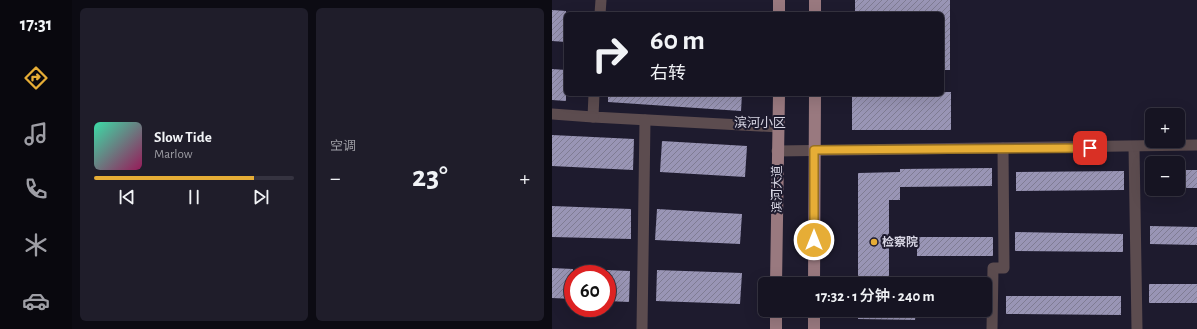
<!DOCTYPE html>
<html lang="zh">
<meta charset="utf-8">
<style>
:root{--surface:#161422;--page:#1f1d2a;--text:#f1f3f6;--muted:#9e9ea5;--line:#353340;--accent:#e6ad36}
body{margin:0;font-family:"Alegreya Sans","Noto Sans SC",sans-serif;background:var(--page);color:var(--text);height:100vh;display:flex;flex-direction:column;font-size:15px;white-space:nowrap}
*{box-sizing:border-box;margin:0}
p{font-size:13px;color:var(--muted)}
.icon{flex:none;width:22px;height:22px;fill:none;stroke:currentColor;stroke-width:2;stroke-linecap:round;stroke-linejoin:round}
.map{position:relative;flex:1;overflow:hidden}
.sheet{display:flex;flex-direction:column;gap:8px;padding:8px;background:#0c0b13;width:480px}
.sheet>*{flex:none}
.hud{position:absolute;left:12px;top:12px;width:380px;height:84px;border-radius:6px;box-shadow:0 4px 16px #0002,0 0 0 1px var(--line);background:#161422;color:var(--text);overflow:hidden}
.tools{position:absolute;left:593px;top:108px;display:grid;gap:8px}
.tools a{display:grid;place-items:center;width:40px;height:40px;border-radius:6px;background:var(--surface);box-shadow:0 4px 16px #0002,0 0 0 1px var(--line);font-size:20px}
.speed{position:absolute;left:12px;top:265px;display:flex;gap:8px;font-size:20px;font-weight:700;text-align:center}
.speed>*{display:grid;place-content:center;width:52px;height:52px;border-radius:50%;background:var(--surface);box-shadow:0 4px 16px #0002,0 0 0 1px var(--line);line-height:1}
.speed .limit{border:6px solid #d22;background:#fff;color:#111}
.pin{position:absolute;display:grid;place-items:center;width:34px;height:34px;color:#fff;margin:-17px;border-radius:8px;box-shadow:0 2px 6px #0006}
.me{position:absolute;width:44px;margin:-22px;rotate:0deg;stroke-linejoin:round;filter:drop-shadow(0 0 3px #0008)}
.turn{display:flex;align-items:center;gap:14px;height:84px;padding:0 20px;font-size:18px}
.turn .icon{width:52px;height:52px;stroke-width:2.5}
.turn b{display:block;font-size:28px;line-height:34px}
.big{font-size:30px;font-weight:600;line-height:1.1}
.sheet .tile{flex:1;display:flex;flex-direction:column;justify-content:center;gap:6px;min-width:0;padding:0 14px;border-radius:6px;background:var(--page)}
.song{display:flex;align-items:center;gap:12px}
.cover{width:48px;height:48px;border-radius:6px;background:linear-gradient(135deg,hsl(160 70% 55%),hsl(330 70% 35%))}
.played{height:4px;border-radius:2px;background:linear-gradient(90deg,var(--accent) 80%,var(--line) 80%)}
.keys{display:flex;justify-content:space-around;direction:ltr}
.heat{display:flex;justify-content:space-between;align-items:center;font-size:22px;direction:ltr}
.sheet .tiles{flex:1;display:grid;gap:8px;grid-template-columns:repeat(2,1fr)}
.trip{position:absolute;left:206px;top:277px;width:234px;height:40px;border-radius:6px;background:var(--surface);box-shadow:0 4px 16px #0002,0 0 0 1px var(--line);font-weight:600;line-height:40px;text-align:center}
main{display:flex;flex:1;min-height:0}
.dock{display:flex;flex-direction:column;width:72px;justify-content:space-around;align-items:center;background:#09080e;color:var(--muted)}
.dock .icon{width:28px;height:28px}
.dock .active{color:var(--accent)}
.dock b{font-size:18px;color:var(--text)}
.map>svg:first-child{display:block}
</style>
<main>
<nav class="dock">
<b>17:31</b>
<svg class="icon active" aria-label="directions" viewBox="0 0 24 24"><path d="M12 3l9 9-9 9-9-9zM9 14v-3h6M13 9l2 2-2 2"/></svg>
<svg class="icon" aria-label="music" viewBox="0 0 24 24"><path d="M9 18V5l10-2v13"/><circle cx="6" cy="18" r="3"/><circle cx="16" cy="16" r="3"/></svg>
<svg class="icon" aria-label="phone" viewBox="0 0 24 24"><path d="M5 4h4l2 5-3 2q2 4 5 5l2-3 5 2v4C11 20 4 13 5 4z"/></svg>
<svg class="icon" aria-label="climate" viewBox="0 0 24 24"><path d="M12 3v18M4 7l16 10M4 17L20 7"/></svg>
<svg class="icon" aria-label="car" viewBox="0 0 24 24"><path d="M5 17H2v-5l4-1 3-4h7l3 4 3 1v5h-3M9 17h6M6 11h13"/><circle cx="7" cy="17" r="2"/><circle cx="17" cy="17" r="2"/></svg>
</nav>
<section class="sheet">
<div class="tiles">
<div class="tile">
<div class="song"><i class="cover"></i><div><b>Slow Tide</b><p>Marlow</p></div></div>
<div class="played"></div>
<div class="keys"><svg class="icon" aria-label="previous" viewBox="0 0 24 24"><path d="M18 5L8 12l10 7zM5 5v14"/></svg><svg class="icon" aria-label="pause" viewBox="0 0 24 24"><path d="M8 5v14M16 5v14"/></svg><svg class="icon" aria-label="next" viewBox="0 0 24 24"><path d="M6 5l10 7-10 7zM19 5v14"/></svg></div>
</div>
<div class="tile"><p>空调</p>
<div class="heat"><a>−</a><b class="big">23°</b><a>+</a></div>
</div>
</div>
</section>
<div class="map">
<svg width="645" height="329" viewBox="0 0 645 329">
<defs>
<pattern id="building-hatch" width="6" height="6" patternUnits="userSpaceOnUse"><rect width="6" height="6" fill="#9995b5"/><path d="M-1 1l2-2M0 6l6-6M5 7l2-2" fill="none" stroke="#7f7c93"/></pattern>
</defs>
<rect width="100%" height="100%" fill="#1e1b2e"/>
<!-- building -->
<g fill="url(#building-hatch)">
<path d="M303,0H398V70H390V14H303Z"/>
<path d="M0,10L14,11V42L0,41Z"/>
<path d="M0,69L14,70V101L0,100Z"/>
<path d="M390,92H399V130H300V94H390Z"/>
<path d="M56,94H190L189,111L56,102Z"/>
<path d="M0,135L82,139L81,170L0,166Z"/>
<path d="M110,141L195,146L193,177L108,172Z"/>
<path d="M440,168V186L348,187V200H337V284H306V173L348,172V169Z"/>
<rect x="626" y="170" width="19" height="18"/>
<path d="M572,171V190L464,191V172Z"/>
<path d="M0,206L79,209V239L0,237Z"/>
<path d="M105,209L190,214L188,244L103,240Z"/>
<path d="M598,226L645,227V245L598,244Z"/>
<path d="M463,232L571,234V252L463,251Z"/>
<rect x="365" y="237" width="76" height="19"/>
<path d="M0,268L21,269V299L0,298Z"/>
<path d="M55,270L78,271L77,302L55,301Z"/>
<path d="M105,270L190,273L188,304L104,301Z"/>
<rect x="597" y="284" width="48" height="19"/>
<path d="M454,296H569V315L454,314Z"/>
<path d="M306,310H364L363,320L306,319Z"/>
</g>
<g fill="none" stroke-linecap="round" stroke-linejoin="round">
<!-- minor -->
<g stroke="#5c4c4f" stroke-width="11">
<path d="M48,14L49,0"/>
<path d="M42,94L41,117L227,127"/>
<path d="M0,114L41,117"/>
<path d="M582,147L585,329"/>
<path d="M225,151L645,145"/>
<path d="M90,329L93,120"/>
<path d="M440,329L441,268H452L451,148"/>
</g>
<!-- major -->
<g stroke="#99797f" stroke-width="12">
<path d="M227,14V0"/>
<path d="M263,14V0"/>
<path d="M224,284L227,94"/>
<path d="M262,284L263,94"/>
<path d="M224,329V310"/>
<path d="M262,329V310"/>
</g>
</g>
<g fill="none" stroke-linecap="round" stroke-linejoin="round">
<!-- route casing -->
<g stroke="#967023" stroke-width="10">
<path id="route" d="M262,240V150L538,148"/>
</g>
<!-- route -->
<use href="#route" stroke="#e6ad36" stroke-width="7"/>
</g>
<!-- markers -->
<circle fill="#e6ad36" stroke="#1e1b2e" stroke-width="1.5" cx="322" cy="242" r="4"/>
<g text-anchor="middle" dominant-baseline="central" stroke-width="4" stroke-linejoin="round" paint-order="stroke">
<!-- street labels -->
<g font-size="12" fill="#d8d6e4" stroke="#1e1b2e">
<text transform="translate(225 189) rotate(-90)">滨河大道</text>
</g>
<!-- poi labels -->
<g font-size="12" font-weight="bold" fill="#d8d6e4" stroke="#1e1b2e" text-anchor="start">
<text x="330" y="242">检察院</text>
</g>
<!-- neighbourhood labels -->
<g font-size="13" fill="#d8d6e4" stroke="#1e1b2e">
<text x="208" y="123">滨河小区</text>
</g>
</g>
</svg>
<div class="tools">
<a>+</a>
<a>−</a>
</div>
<div class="speed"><div class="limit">60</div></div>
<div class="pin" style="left:538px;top:148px;background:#d93025"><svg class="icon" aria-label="arrive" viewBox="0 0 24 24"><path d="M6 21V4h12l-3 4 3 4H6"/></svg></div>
<svg class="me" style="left:262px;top:240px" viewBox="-20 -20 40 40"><circle r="17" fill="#e6ad36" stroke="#fff" stroke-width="3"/><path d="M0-11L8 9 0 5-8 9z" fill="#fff"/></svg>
<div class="trip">17:32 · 1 分钟 · 240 m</div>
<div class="hud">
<div class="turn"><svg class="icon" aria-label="right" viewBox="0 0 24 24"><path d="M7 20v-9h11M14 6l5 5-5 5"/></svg><div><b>60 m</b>右转</div></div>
</div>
</div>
</main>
